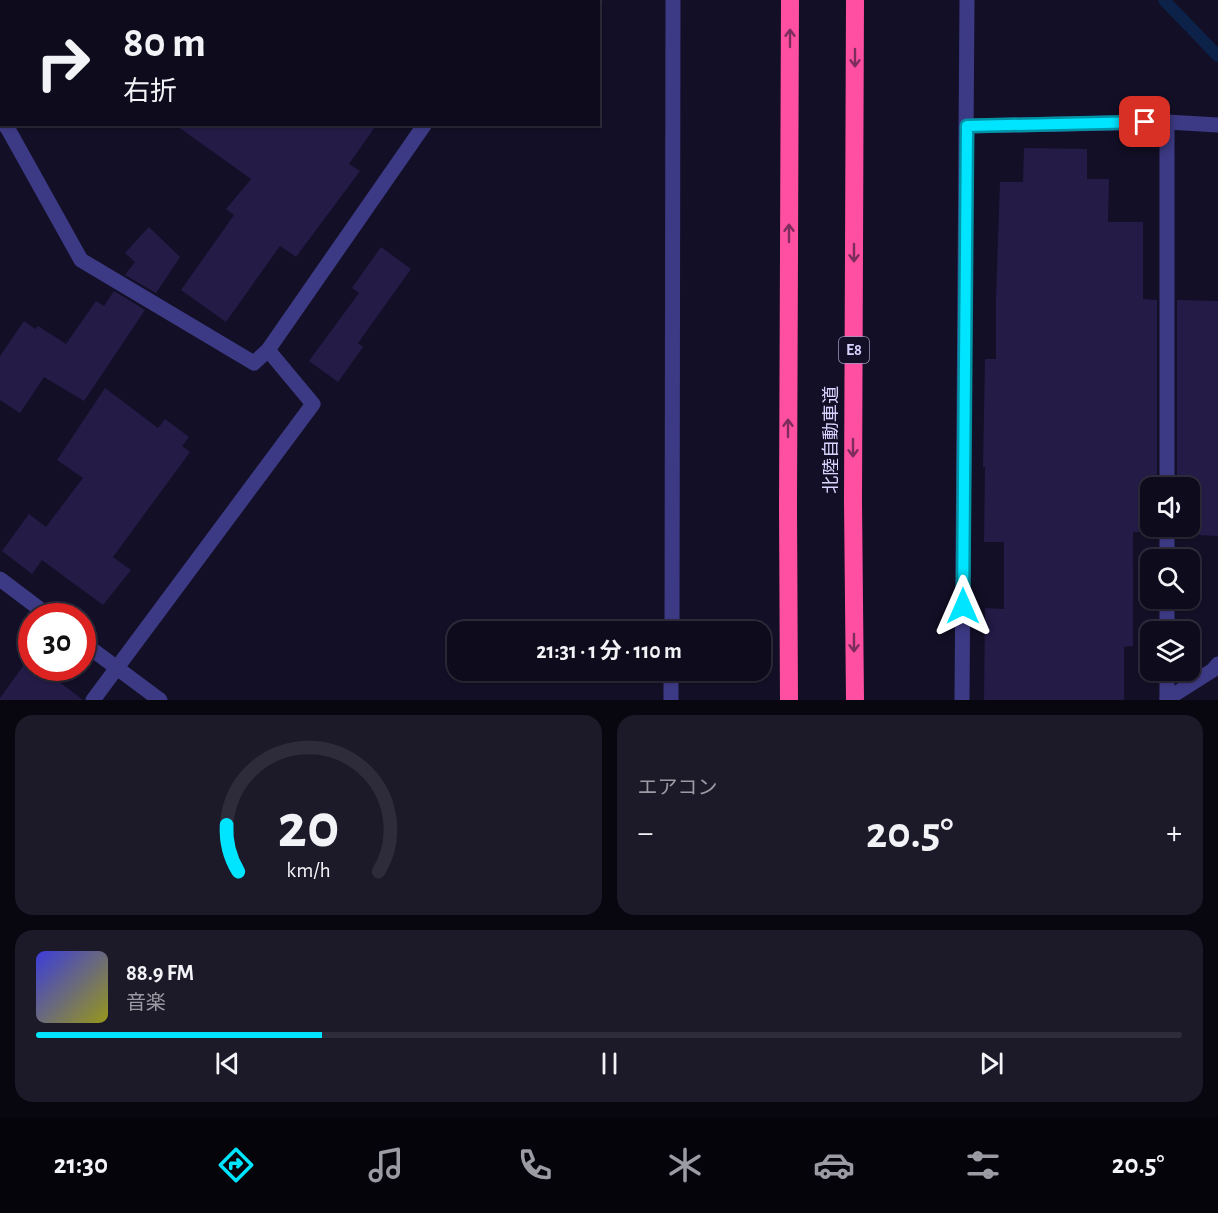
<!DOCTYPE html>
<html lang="ja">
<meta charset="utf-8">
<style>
:root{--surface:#0e0b1c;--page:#1c1929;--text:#f1f3f6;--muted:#9b9ba3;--line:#2e2b3b;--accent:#00e5ff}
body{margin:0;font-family:"Alegreya Sans","Noto Sans JP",sans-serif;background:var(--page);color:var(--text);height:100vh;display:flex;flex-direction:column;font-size:22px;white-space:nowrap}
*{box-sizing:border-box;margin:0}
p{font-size:20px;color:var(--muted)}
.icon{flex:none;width:33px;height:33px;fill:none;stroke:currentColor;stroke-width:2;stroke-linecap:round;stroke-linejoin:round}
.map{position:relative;height:700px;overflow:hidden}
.side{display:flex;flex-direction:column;gap:15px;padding:15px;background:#08060f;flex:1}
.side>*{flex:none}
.guide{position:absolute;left:0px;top:0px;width:600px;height:126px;box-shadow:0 2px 4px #0004,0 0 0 2px var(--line);background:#0e0b1c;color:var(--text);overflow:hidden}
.buttons{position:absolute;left:1140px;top:477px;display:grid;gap:12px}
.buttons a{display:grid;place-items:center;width:60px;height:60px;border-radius:12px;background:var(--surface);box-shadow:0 2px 4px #0004,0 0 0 2px var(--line);font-size:30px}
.speed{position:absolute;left:18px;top:603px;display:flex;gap:12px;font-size:30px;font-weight:700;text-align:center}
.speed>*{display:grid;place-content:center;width:78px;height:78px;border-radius:50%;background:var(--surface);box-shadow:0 2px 4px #0004,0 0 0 2px var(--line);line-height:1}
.speed .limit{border:9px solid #d22;background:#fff;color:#111}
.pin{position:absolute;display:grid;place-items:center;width:51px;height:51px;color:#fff;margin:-26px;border-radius:12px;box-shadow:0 3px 9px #0006}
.me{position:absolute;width:66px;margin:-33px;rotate:0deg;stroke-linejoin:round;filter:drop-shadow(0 0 4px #0008)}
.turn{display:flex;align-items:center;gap:21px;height:126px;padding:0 24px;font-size:27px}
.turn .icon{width:78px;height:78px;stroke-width:2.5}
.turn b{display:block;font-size:42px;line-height:51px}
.big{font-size:45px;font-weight:700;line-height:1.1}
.side .card{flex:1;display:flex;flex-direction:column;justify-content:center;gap:9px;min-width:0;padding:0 21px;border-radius:18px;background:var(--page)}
.side .dial{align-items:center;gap:0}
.dial svg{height:156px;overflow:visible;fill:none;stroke:var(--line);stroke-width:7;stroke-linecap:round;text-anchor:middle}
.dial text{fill:var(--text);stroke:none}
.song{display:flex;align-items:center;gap:18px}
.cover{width:72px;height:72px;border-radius:9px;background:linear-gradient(135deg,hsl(240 70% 55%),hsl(60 70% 35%))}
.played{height:6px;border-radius:3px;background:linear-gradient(90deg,var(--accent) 25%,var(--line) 25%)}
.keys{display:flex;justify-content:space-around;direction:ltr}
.heat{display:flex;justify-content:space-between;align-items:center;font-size:33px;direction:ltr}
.side .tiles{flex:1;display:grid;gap:15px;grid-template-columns:1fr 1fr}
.card:last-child{grid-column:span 2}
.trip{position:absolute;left:447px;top:621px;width:324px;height:60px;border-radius:18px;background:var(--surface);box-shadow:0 2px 4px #0004,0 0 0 2px var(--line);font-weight:700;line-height:60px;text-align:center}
.dock{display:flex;height:96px;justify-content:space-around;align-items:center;background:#06040b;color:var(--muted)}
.dock .icon{width:42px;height:42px}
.dock .selected{color:var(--accent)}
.dock b{font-size:27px;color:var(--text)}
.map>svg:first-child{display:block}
</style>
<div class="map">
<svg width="1218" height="700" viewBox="0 0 1218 700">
<rect width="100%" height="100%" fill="#130f26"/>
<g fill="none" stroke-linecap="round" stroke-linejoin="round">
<!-- stream -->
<path stroke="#0c2248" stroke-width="12" d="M1164,0L1218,56"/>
</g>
<!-- building -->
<g fill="#241b47">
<path d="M174,124H377L349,164L360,171L296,257L280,246L226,322L181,290L234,215L226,209L251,179Z"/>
<path d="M1024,148L1087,149V179H1109L1108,222H1143V299L1157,300V488H1150V526H1157V533L1133,532V646L1124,647V700H984L985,608L1004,609V542H984L985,467H983L985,359H996V298L1000,182H1023Z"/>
<path d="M149,227L180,257L156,293L125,275L135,262L125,253Z"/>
<path d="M381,247L411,269L358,343L363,347L338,382L309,361L359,293L352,288Z"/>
<path d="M114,291L145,310L84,401L44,377L20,413L0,400V356L24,321L35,329L38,326L66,344L96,301L104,306Z"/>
<path d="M1177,300L1218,301V536L1177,534V526H1190V488H1177Z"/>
<path d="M105,388L158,428L165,419L189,437L182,446L190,452L113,557L131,570L103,605L42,560L32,574L2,551L29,514L46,527L83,478L57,460Z"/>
<path d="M29,658L32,660V668H41L83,700H0V698Z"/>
</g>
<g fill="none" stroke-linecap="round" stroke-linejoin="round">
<!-- minor -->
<g stroke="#3d3a85" stroke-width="15">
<path d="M512,2L513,0"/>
<path d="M1167,122V488"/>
<path d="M4,124L8,129L81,260L254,363L268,350L425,124"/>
<path d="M967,126L1167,122L1218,125"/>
<path d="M1167,526V560"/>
<path d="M0,579L49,616"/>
<path d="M1167,598V632"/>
<path d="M672,632L673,0"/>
<path d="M82,642L160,700"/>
<path d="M1167,670V700"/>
<path d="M1167,699L1213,670L1218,664"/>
<path d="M93,700L313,404L268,350"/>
<path d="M671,700V670"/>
<path d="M962,700L967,0"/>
</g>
<!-- motorway -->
<g stroke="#ff4fa3" stroke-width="18">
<path d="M789,700L788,507L790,0"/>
<path d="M855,700L853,502L855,0"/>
</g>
</g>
<!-- one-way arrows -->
<defs><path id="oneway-shaft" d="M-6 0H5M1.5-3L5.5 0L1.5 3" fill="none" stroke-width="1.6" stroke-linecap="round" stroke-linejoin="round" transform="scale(1.5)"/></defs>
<g stroke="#7d2c5e">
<use href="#oneway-shaft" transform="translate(790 38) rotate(-90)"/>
<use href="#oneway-shaft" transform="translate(855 58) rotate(90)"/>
<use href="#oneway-shaft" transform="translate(789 233) rotate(-90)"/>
<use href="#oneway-shaft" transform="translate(854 253) rotate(90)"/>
<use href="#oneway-shaft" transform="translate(788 428) rotate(-90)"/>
<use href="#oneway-shaft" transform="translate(853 448) rotate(90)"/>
<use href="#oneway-shaft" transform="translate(854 643) rotate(90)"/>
</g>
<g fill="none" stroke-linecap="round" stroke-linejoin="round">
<!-- route casing -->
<g stroke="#0095a6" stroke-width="15">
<path id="route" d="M963,606L967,126L1145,122"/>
</g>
<!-- route -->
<use href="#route" stroke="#00e5ff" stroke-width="10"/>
</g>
<g text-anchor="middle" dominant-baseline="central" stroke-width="4.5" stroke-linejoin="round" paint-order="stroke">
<!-- shield labels -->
<rect fill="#130f26" stroke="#9e99be" stroke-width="1.5" x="839" y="337" width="30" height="26" rx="4.5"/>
<g font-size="16" font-weight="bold" fill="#d9d4ff">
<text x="854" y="350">E8</text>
</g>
<!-- street labels -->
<g font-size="18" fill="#d9d4ff" stroke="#130f26">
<text transform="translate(832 440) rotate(-90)">北陸自動車道</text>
</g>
</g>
</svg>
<div class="buttons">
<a><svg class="icon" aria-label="sound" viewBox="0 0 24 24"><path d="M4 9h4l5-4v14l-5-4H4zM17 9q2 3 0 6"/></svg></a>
<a><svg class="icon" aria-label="search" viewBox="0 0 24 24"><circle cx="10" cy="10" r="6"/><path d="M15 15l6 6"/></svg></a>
<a><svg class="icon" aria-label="layers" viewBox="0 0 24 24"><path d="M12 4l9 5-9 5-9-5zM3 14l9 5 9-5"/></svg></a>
</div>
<div class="speed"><div class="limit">30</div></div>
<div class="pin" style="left:1145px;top:122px;background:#d93025"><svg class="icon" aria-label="arrive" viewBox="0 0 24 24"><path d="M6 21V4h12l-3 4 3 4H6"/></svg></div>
<svg class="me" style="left:963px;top:606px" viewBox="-20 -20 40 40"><path d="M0-17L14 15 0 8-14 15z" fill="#00e5ff" stroke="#fff" stroke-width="4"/></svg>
<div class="trip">21:31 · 1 分 · 110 m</div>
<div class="guide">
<div class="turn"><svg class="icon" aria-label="right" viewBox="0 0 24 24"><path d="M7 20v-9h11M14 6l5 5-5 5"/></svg><div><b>80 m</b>右折</div></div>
</div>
</div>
<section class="side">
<div class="tiles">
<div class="card dial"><svg viewBox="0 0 100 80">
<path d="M14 69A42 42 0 1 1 86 69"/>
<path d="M14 69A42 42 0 0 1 8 45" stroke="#00e5ff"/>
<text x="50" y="56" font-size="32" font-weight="700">20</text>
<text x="50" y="72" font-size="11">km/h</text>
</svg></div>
<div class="card"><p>エアコン</p>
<div class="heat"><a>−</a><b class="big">20.5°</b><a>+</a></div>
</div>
<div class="card">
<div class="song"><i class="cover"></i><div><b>88.9 FM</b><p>音楽</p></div></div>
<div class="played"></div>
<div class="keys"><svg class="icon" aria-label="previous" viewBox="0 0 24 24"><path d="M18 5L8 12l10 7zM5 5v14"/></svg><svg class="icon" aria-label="pause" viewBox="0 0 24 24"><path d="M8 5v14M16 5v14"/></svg><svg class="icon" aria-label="next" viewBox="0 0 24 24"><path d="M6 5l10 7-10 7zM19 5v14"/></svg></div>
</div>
</div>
</section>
<nav class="dock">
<b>21:30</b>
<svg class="icon selected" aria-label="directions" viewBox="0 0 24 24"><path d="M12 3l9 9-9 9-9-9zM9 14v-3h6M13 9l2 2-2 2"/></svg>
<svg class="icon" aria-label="music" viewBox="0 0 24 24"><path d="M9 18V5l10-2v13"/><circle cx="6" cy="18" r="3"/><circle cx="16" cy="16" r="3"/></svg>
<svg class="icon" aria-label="phone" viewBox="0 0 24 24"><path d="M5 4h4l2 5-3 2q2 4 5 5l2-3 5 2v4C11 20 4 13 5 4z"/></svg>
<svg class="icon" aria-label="climate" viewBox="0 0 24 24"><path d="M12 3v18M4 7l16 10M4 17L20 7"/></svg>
<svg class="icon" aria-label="car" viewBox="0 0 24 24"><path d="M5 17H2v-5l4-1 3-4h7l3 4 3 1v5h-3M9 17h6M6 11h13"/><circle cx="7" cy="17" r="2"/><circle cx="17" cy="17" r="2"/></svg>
<svg class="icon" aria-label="filters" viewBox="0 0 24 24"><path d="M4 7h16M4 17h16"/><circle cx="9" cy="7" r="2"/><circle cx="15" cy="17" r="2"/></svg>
<b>20.5°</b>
</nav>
